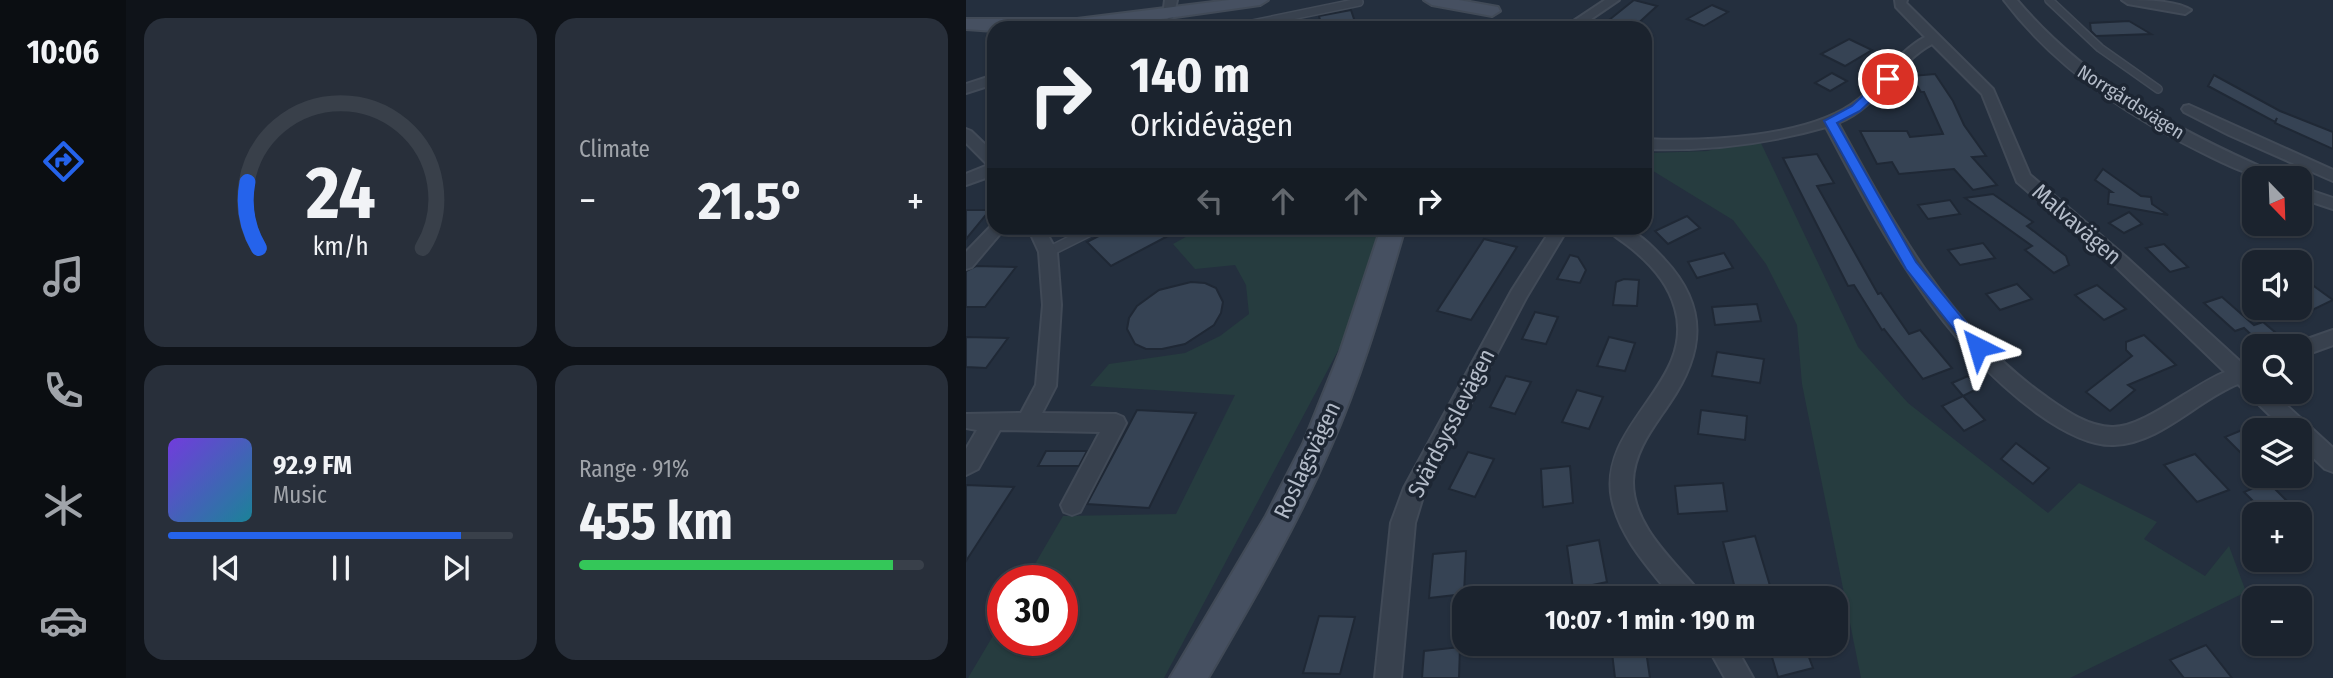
<!DOCTYPE html>
<meta charset="utf-8">
<style>
:root{--surface:#1b232e;--page:#282f3a;--text:#f1f3f6;--muted:#a0a4aa;--line:#39404a;--accent:#2563eb}
body{margin:0;font-family:"Fira Sans Condensed",sans-serif;background:var(--page);color:var(--text);height:100vh;display:flex;flex-direction:column;font-size:26px;white-space:nowrap}
*{box-sizing:border-box;margin:0}
p{font-size:23px;color:var(--muted)}
.icon{flex:none;width:38px;height:38px;fill:none;stroke:currentColor;stroke-width:2;stroke-linecap:round;stroke-linejoin:round}
.map{position:relative;flex:1;overflow:hidden}
.side{display:flex;flex-direction:column;gap:18px;padding:18px;background:#0f1319;width:840px}
.side>*{flex:none}
.guide{position:absolute;left:21px;top:21px;width:665px;height:214px;border-radius:21px;box-shadow:0 2px 5px #0004,0 0 0 2px var(--line);background:#1b232e;color:var(--text);overflow:hidden}
.needle{width:46px;rotate:157deg}
.buttons{position:absolute;left:1276px;top:166px;display:grid;gap:14px}
.buttons a{display:grid;place-items:center;width:70px;height:70px;border-radius:14px;background:var(--surface);box-shadow:0 2px 5px #0004,0 0 0 2px var(--line);font-size:35px}
.speed{position:absolute;left:21px;top:565px;display:flex;gap:14px;font-size:35px;font-weight:700;text-align:center}
.speed>*{display:grid;place-content:center;width:91px;height:91px;border-radius:50%;background:var(--surface);box-shadow:0 2px 5px #0004,0 0 0 2px var(--line);line-height:1}
.speed .limit{border:10px solid #d22;background:#fff;color:#111}
.pin{position:absolute;display:grid;place-items:center;width:60px;height:60px;color:#fff;margin:-30px;border:4px solid #fff;border-radius:50%;box-shadow:0 2px 7px #0007}
.me{position:absolute;width:77px;margin:-38px;rotate:320deg;stroke-linejoin:round;filter:drop-shadow(0 0 5px #0008)}
.turn{display:flex;align-items:center;gap:24px;height:147px;padding:0 28px;font-size:32px}
.turn .icon{width:91px;height:91px;stroke-width:2.5}
.turn b{display:block;font-size:49px;line-height:60px}
.lanes{display:flex;align-items:center;height:66px;padding:0 28px;background:#0003;justify-content:center;gap:35px;direction:ltr}
.lanes .off{opacity:.35}
.big{font-size:52px;font-weight:700;line-height:1.1}
.side .tile{flex:1;display:flex;flex-direction:column;justify-content:center;gap:10px;min-width:0;padding:0 24px;border-radius:21px;background:var(--page)}
.side .dial{align-items:center;gap:0}
.dial svg{height:182px;overflow:visible;fill:none;stroke:var(--line);stroke-width:7;stroke-linecap:round;text-anchor:middle}
.dial text{fill:var(--text);stroke:none}
.song{display:flex;align-items:center;gap:21px}
.cover{width:84px;height:84px;border-radius:10px;background:linear-gradient(135deg,hsl(260 70% 55%),hsl(190 70% 35%))}
.played{height:7px;border-radius:4px;background:linear-gradient(90deg,var(--accent) 85%,var(--line) 85%)}
.keys{display:flex;justify-content:space-around;direction:ltr}
.heat{display:flex;justify-content:space-between;align-items:center;font-size:38px;direction:ltr}
.charge{height:10px;border-radius:5px;background:linear-gradient(90deg,#34c759 91%,var(--line) 0)}
.side .tiles{flex:1;display:grid;gap:18px;grid-template-columns:repeat(2,1fr)}
.trip{position:absolute;left:486px;top:586px;width:396px;height:70px;border-radius:21px;background:var(--surface);box-shadow:0 2px 5px #0004,0 0 0 2px var(--line);font-weight:700;line-height:70px;text-align:center}
main{display:flex;flex:1;min-height:0}
.dock{display:flex;flex-direction:column;width:126px;justify-content:space-around;align-items:center;background:#0b0e12;color:var(--muted)}
.dock .icon{width:49px;height:49px}
.dock .selected{color:var(--accent)}
.dock b{font-size:32px;color:var(--text)}
.map>svg:first-child{display:block}
</style>
<main>
<nav class="dock">
<b>10:06</b>
<svg class="icon selected" aria-label="directions" viewBox="0 0 24 24"><path d="M12 3l9 9-9 9-9-9zM9 14v-3h6M13 9l2 2-2 2"/></svg>
<svg class="icon" aria-label="music" viewBox="0 0 24 24"><path d="M9 18V5l10-2v13"/><circle cx="6" cy="18" r="3"/><circle cx="16" cy="16" r="3"/></svg>
<svg class="icon" aria-label="phone" viewBox="0 0 24 24"><path d="M5 4h4l2 5-3 2q2 4 5 5l2-3 5 2v4C11 20 4 13 5 4z"/></svg>
<svg class="icon" aria-label="climate" viewBox="0 0 24 24"><path d="M12 3v18M4 7l16 10M4 17L20 7"/></svg>
<svg class="icon" aria-label="car" viewBox="0 0 24 24"><path d="M5 17H2v-5l4-1 3-4h7l3 4 3 1v5h-3M9 17h6M6 11h13"/><circle cx="7" cy="17" r="2"/><circle cx="17" cy="17" r="2"/></svg>
</nav>
<section class="side">
<div class="tiles">
<div class="tile dial"><svg viewBox="0 0 100 80">
<path d="M14 69A42 42 0 1 1 86 69"/>
<path d="M14 69A42 42 0 0 1 9 40" stroke="#2563eb"/>
<text x="50" y="56" font-size="32" font-weight="700">24</text>
<text x="50" y="72" font-size="11">km/h</text>
</svg></div>
<div class="tile"><p>Climate</p>
<div class="heat"><a>−</a><b class="big">21.5°</b><a>+</a></div>
</div>
<div class="tile">
<div class="song"><i class="cover"></i><div><b>92.9 FM</b><p>Music</p></div></div>
<div class="played"></div>
<div class="keys"><svg class="icon" aria-label="previous" viewBox="0 0 24 24"><path d="M18 5L8 12l10 7zM5 5v14"/></svg><svg class="icon" aria-label="pause" viewBox="0 0 24 24"><path d="M8 5v14M16 5v14"/></svg><svg class="icon" aria-label="next" viewBox="0 0 24 24"><path d="M6 5l10 7-10 7zM19 5v14"/></svg></div>
</div>
<div class="tile"><p>Range · 91%</p><b class="big">455 km</b><div class="charge"></div></div>
</div>
</section>
<div class="map">
<svg width="1367" height="678" viewBox="0 0 1367 678">
<rect width="100%" height="100%" fill="#242f3e"/>
<!-- green -->
<g fill="#263c3f">
<path d="M793,139L892,347L942,403L1082,513L1113,483L1191,522L1178,539L1239,576L1263,546L1280,592L1104,678H895L836,384L831,325L800,264L767,220L679,166V155L684,153L741,151Z"/>
<path d="M236,228H416L383,330L198,678H2L37,619V640H96V581H59L97,516L210,514L269,395L124,386L143,364L219,353L254,336L283,314L280,285L269,265L229,269L207,244Z"/>
</g>
<!-- building -->
<g fill="#364354" stroke="#1f2835" stroke-width="2">
<path d="M668,0L691,6L667,28H633Z"/>
<path d="M746,5L762,12L738,26L721,19Z"/>
<path d="M385,10L391,28H356L353,16Z"/>
<path d="M1163,21L1185,34L1130,36L1125,31L1124,23Z"/>
<path d="M883,39L906,50L879,66L855,54Z"/>
<path d="M866,73L881,81L864,91L849,83Z"/>
<path d="M969,74L987,101L998,125L1020,156L1006,157L1031,185L1007,190L988,169L933,174L926,162L911,164L894,131H941L944,137L977,134L958,92H955L945,76Z"/>
<path d="M1248,75L1314,111L1367,132V149L1309,123L1311,118L1309,122L1242,86Z"/>
<path d="M851,154L868,183L851,186L912,294L915,293L943,334L954,330L986,368L957,379L918,329L916,330L888,285L882,286L817,158Z"/>
<path d="M1137,169L1175,196L1185,197L1186,204L1202,215L1142,204L1143,192H1146L1129,180Z"/>
<path d="M1027,194L1067,222L1061,226L1100,256L1103,265L1088,273L1059,250L1066,246L999,198Z"/>
<path d="M984,200L994,214L962,219L952,205Z"/>
<path d="M0,210H24L0,239Z"/>
<path d="M1163,212L1176,224L1158,233L1143,223Z"/>
<path d="M721,216L734,228L702,244L689,231Z"/>
<path d="M148,228H217L145,266L121,242Z"/>
<path d="M518,239L551,247L505,320L471,311Z"/>
<path d="M1017,243L1029,258L994,265L982,250Z"/>
<path d="M1198,244L1207,253L1222,267L1204,272L1180,248Z"/>
<path d="M758,253L767,268L731,278L722,262Z"/>
<path d="M604,255L612,257L620,270L614,283L591,279Z"/>
<path d="M10,266L50,267L19,307H0V271Z"/>
<path d="M658,279L673,280L671,306L647,305L650,282Z"/>
<path d="M225,282L239,283L250,288L257,302L255,313L248,325L219,344L196,349H180L169,344L161,329L163,318L171,306L193,290Z"/>
<path d="M1051,284L1066,299L1034,310L1020,294Z"/>
<path d="M1345,284L1367,300L1334,316V289Z"/>
<path d="M1131,285L1160,309L1138,320L1109,295Z"/>
<path d="M1256,297L1288,325L1297,322L1310,333L1291,340L1278,328L1269,331L1238,303Z"/>
<path d="M791,304L795,321L749,325L746,307Z"/>
<path d="M569,312L592,317L580,344L556,339Z"/>
<path d="M1178,335L1210,365L1162,385L1169,390L1144,411L1120,392L1166,356L1160,350V342Z"/>
<path d="M0,337L42,338L20,368L0,367Z"/>
<path d="M643,337L669,343L659,371L631,366Z"/>
<path d="M751,352L798,359L794,383L746,376Z"/>
<path d="M540,376L565,382L549,414L524,407Z"/>
<path d="M1002,376L1013,388L997,396L986,383Z"/>
<path d="M611,390L637,397L623,429L596,422Z"/>
<path d="M997,396L1019,420L998,431L976,406Z"/>
<path d="M171,410L230,413L183,508L121,504Z"/>
<path d="M735,410L781,416L779,440L732,434Z"/>
<path d="M1281,428L1288,434V466L1259,437Z"/>
<path d="M1050,443L1083,468L1067,484L1035,459Z"/>
<path d="M80,451H121L113,466H72Z"/>
<path d="M502,452L528,459L509,497L483,489Z"/>
<path d="M1229,454L1263,490L1231,502L1198,465Z"/>
<path d="M604,466L607,503L577,507L575,469Z"/>
<path d="M1302,482L1327,507L1310,514H1300L1278,492Z"/>
<path d="M757,483L761,511L712,514L709,486Z"/>
<path d="M0,485L48,487L0,561Z"/>
<path d="M789,536L805,589L771,596L757,542Z"/>
<path d="M633,540L641,582L607,589L601,546Z"/>
<path d="M500,551L498,594L463,598L467,554Z"/>
<path d="M353,616L389,617L374,674L337,673Z"/>
<path d="M645,644H679L684,678H649Z"/>
<path d="M802,644H838L847,668L812,677Z"/>
<path d="M1240,645L1266,678H1218L1204,660Z"/>
<path d="M494,647L493,678H456L458,651Z"/>
</g>
<g fill="none" stroke-linecap="round" stroke-linejoin="round">
<!-- lane-far1 casing -->
<g stroke="#414a57" stroke-width="10">
<g id="lane-far1">
<path d="M1083,0L1134,48L1192,89"/>
<path d="M277,26L393,2"/>
</g>
</g>
<!-- lane casing -->
<g stroke="#414a57" stroke-width="12">
<path id="lane" d="M82,252L130,228"/>
</g>
<!-- street casing -->
<g stroke="#414a57" stroke-width="4">
<g id="street">
<path d="M199,0H211L207,18L203,19L197,15Z"/>
<path d="M639,0H653L612,28H597Z"/>
<path d="M929,0H941L940,3L1027,89L1064,175L1160,257L1278,365L1288,361V392H1306L1367,448V472L1359,469L1334,445V430H1319L1272,384C1230,401 1195,443 1148,445C1121,446 1092,428 1071,413C972,340 916,233 860,127C801,144 741,151 679,149V139C738,142 845,138 893,99C917,80 931,52 959,37L930,7ZM966,44L1016,94L1051,182L1148,265L1259,372C1226,385 1178,428 1146,427C1120,426 1099,410 1079,396C983,328 927,223 872,123C913,107 929,64 966,44Z"/>
<path d="M1038,0H1051C1121,83 1213,131 1311,174L1313,178C1285,178 1262,165 1237,153C1162,116 1089,68 1038,0Z"/>
<path d="M1156,0C1176,0 1209,0 1225,10L1219,14L1162,4Z"/>
<path d="M277,22L282,23V28H266Z"/>
<path d="M28,75V84L0,93V84Z"/>
<path d="M1223,105L1367,170V181L1263,135L1218,112L1216,109L1218,106Z"/>
<path d="M0,129L5,131L28,153V175L0,185V174L22,165L0,143Z"/>
<path d="M1334,187L1367,198V209L1334,198Z"/>
<path d="M28,223V228H39L6,267L0,269V252Z"/>
<path d="M62,228H78L91,252L95,305L90,386L76,413L150,414L157,417L160,423L114,512L106,515L98,512L95,505L134,432L34,430L12,469L0,475V449L11,430L0,428V414L55,413L70,385L77,305L73,252Z"/>
<path d="M586,228H602L560,298L459,490L449,523L435,678H409L425,523L438,488L546,290Z"/>
<path d="M641,228C667,225 681,241 698,259C743,307 738,353 703,404C687,428 668,451 667,481C666,524 705,558 731,589L734,598H707C683,568 654,538 646,499C631,424 731,383 709,308C702,282 682,261 661,245C654,239 646,236 641,228Z"/>
<path d="M1367,330V345L1334,357V346H1326L1327,344Z"/>
<path d="M740,644H768L787,678H759Z"/>
</g>
</g>
<!-- secondary casing -->
<g stroke="#414a57" stroke-width="4">
<g id="secondary">
<path d="M263,0H302L294,5L132,28H28V31L0,29V19H111Z"/>
<path d="M458,0H493L532,7L534,11L526,16L466,5Z"/>
<path d="M415,228H439C417,302 396,376 365,446C330,527 286,602 242,678H204L300,516L337,444L374,352Z"/>
</g>
</g>
<!-- lane-far1 -->
<use href="#lane-far1" stroke="#38414e" stroke-width="7"/>
<!-- lane -->
<use href="#lane" stroke="#38414e" stroke-width="9"/>
<!-- street -->
<use href="#street" fill="#38414e" fill-rule="evenodd"/>
<!-- secondary -->
<use href="#secondary" fill="#465061" fill-rule="evenodd"/>
</g>
<!-- route -->
<path fill="#2563eb" stroke="#184099" stroke-width="2" d="M918,76L928,79L894,111L871,123L950,262L1017,343L1020,347L1017,352H1006L940,269L858,121L886,106Z"/>
<g text-anchor="middle" dominant-baseline="central" stroke-width="7" stroke-linejoin="round" paint-order="stroke">
<!-- far-street labels -->
<g font-size="19" fill="#b4bcc9" stroke="#1d2633">
<text transform="translate(1165 102) rotate(32)">Norrgårdsvägen</text>
</g>
<!-- street labels -->
<g font-size="23" fill="#b4bcc9" stroke="#1d2633">
<text transform="translate(1111 224) rotate(41)">Malvavägen</text>
<text transform="translate(485 423) rotate(-63)">Svärdsysslevägen</text>
<text transform="translate(341 460) rotate(-65)">Roslagsvägen</text>
</g>
</g>
</svg>
<div class="buttons">
<a><svg class="needle" viewBox="-14 -14 28 28"><path d="M0-13l5 13h-10z" fill="#e53935"/><path d="M0 13l5-13h-10z" fill="#a0a4aa"/></svg></a>
<a><svg class="icon" aria-label="sound" viewBox="0 0 24 24"><path d="M4 9h4l5-4v14l-5-4H4zM17 9q2 3 0 6"/></svg></a>
<a><svg class="icon" aria-label="search" viewBox="0 0 24 24"><circle cx="10" cy="10" r="6"/><path d="M15 15l6 6"/></svg></a>
<a><svg class="icon" aria-label="layers" viewBox="0 0 24 24"><path d="M12 4l9 5-9 5-9-5zM3 14l9 5 9-5"/></svg></a>
<a>+</a>
<a>−</a>
</div>
<div class="speed"><div class="limit">30</div></div>
<div class="pin" style="left:922px;top:79px;background:#d93025"><svg class="icon" aria-label="arrive" viewBox="0 0 24 24"><path d="M6 21V4h12l-3 4 3 4H6"/></svg></div>
<svg class="me" style="left:1012px;top:347px" viewBox="-20 -20 40 40"><path d="M0-17L14 15 0 8-14 15z" fill="#2563eb" stroke="#fff" stroke-width="4"/></svg>
<div class="trip">10:07 · 1 min · 190 m</div>
<div class="guide">
<div class="turn"><svg class="icon" aria-label="right" viewBox="0 0 24 24"><path d="M7 20v-9h11M14 6l5 5-5 5"/></svg><div><b>140 m</b>Orkidévägen</div></div>
<div class="lanes"><svg class="icon off" aria-label="left" viewBox="0 0 24 24"><path d="M17 20v-9H6M10 6l-5 5 5 5"/></svg><svg class="icon off" aria-label="ahead" viewBox="0 0 24 24"><path d="M12 20V5M6 11l6-6 6 6"/></svg><svg class="icon off" aria-label="ahead" viewBox="0 0 24 24"><path d="M12 20V5M6 11l6-6 6 6"/></svg><svg class="icon" aria-label="right" viewBox="0 0 24 24"><path d="M7 20v-9h11M14 6l5 5-5 5"/></svg></div>
</div>
</div>
</main>
